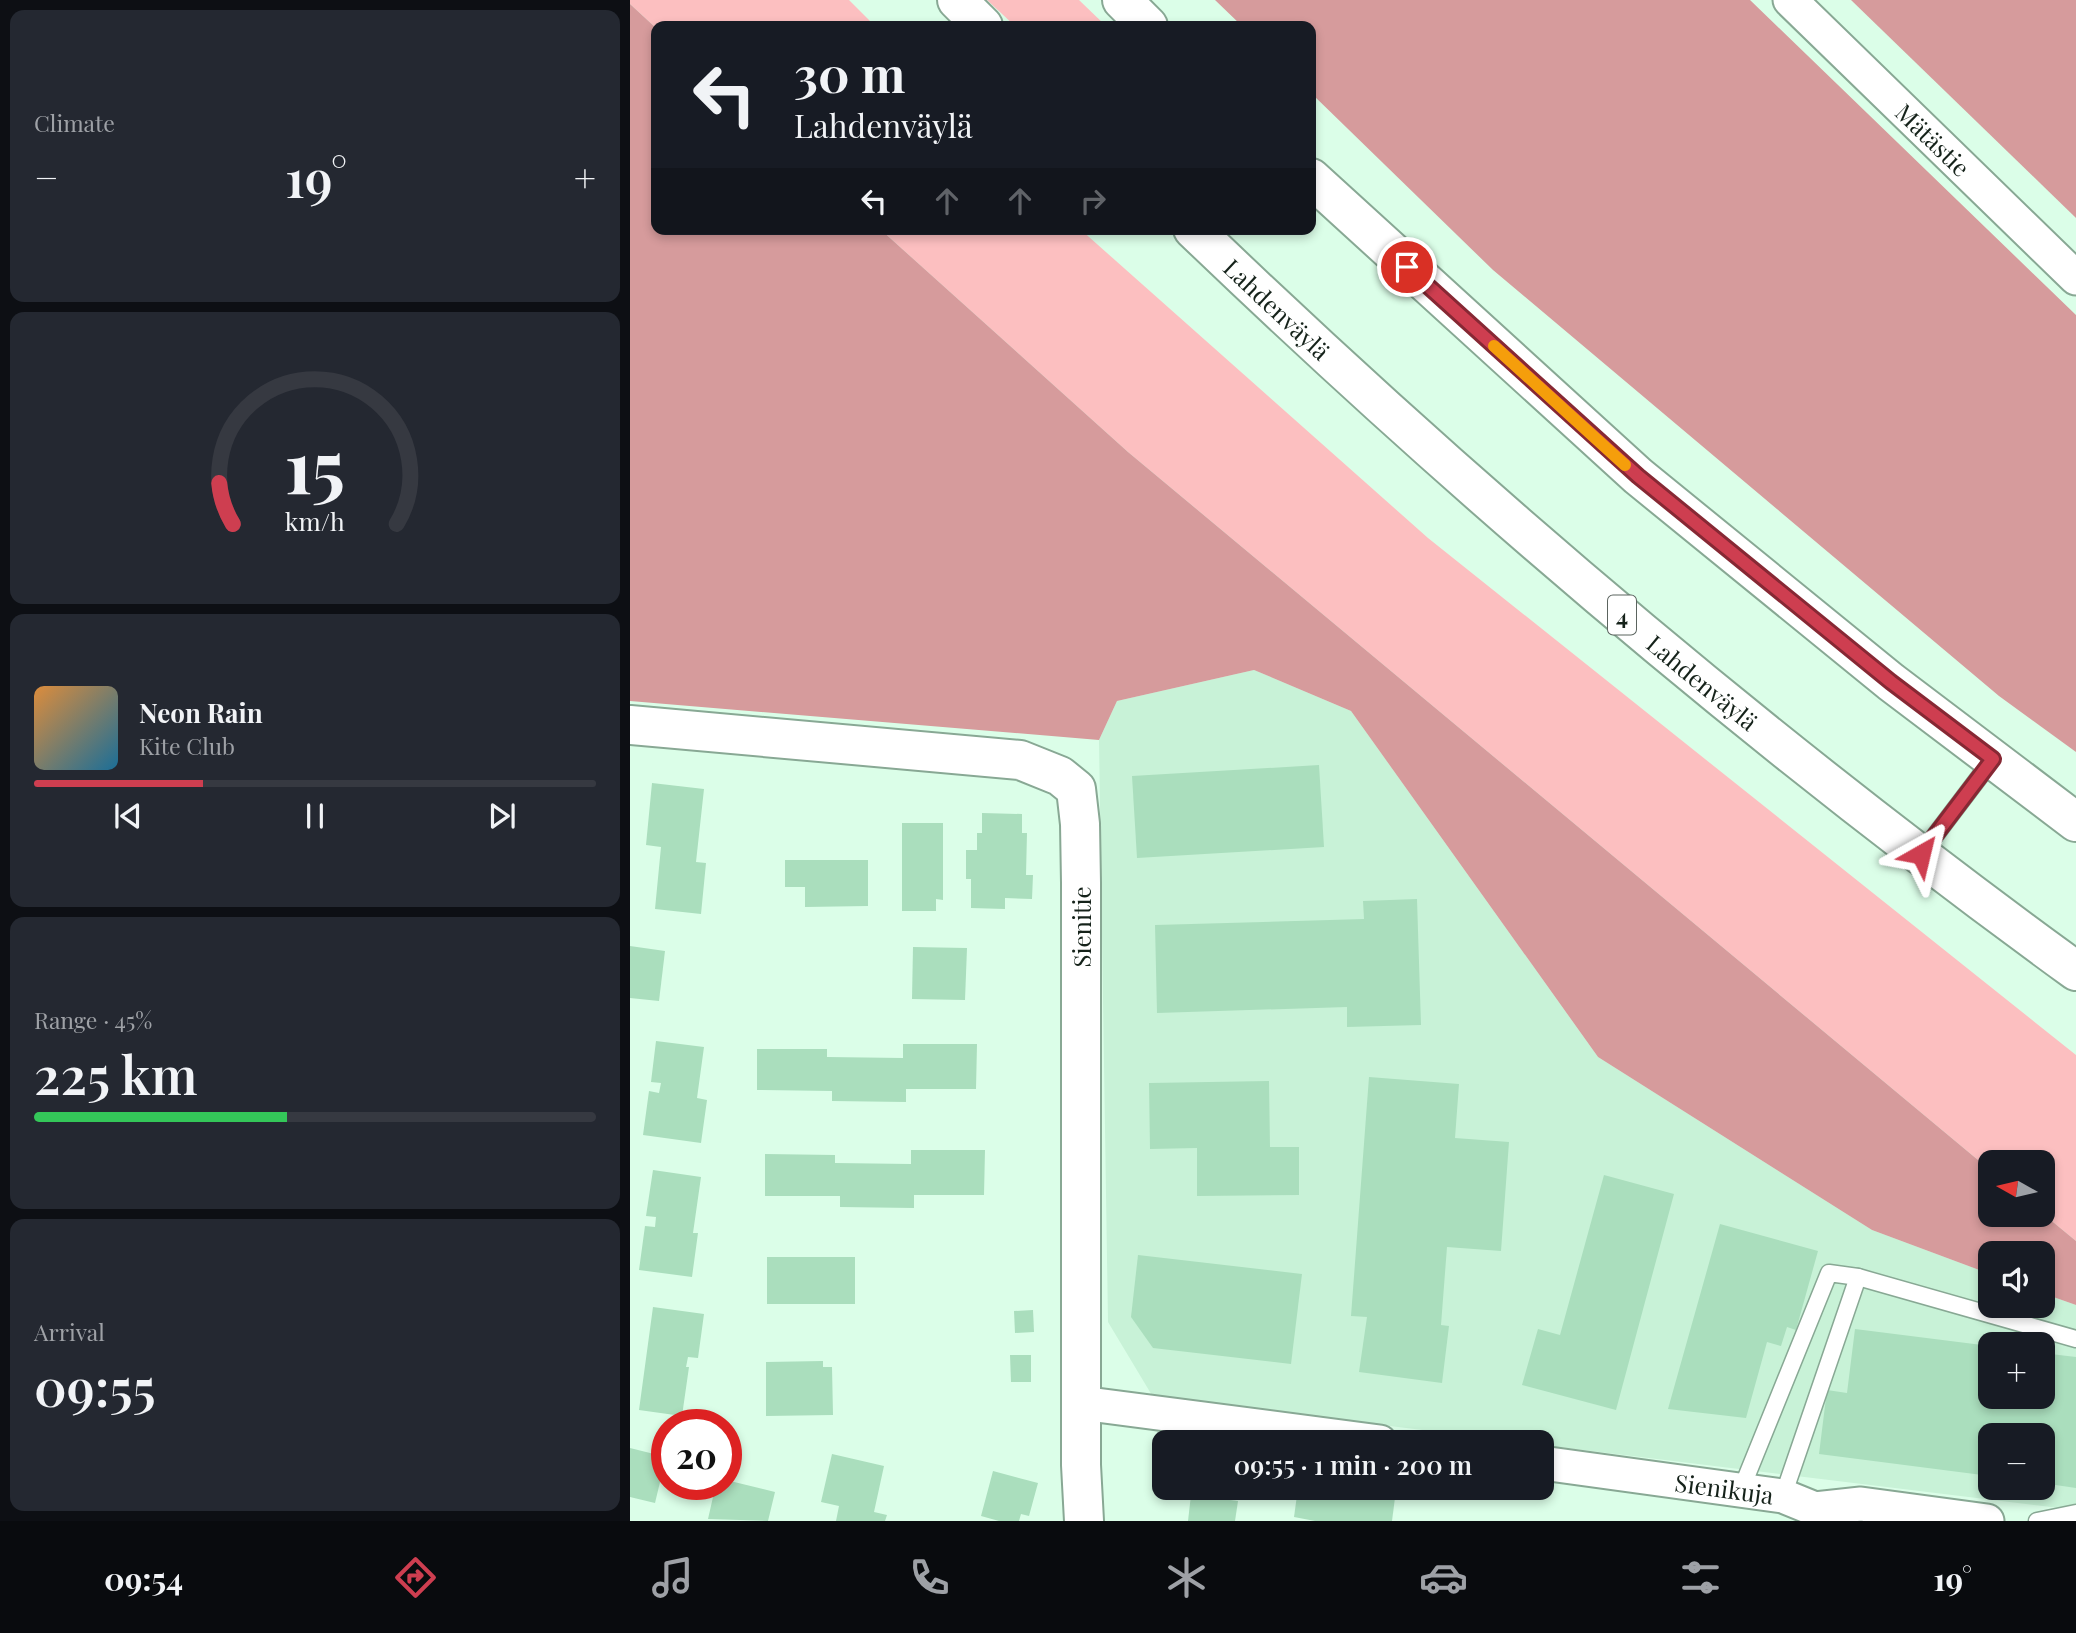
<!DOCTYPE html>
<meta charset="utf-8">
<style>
:root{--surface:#171b24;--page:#242831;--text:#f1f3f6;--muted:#9ea1a6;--line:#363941;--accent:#ce3e50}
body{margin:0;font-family:"Playfair Display",serif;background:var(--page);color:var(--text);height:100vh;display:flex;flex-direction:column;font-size:26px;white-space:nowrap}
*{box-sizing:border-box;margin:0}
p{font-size:23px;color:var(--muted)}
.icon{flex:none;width:38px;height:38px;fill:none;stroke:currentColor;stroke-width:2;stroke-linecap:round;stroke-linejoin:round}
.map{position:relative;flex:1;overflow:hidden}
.sheet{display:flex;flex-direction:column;gap:10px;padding:10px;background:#0d0f14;width:630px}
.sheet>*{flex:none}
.banner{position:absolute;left:21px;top:21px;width:665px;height:214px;border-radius:14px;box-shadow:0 4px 10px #0003;background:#171b24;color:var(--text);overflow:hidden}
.needle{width:46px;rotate:278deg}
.tools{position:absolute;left:1348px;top:1150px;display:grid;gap:14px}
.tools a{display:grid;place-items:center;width:77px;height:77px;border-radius:14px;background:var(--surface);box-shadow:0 4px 10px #0003;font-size:35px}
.speed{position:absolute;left:21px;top:1409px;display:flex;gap:14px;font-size:35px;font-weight:700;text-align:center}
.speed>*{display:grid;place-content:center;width:91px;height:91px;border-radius:50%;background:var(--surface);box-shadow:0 4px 10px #0003;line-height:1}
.speed .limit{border:10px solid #d22;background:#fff;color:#111}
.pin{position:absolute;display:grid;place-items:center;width:60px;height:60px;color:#fff;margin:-30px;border:4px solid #fff;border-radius:50%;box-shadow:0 2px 7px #0007}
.me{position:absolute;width:77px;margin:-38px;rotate:37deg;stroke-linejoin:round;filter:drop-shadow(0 0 5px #0008)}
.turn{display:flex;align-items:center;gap:24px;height:147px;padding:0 28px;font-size:32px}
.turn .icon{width:91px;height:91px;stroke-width:2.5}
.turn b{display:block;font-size:49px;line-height:60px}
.lanes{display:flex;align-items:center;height:66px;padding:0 28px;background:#0003;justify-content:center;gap:35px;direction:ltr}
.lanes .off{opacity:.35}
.big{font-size:52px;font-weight:600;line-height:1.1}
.sheet .tile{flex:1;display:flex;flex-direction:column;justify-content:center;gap:10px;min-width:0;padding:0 24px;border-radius:14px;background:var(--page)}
.sheet .dial{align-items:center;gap:0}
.dial svg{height:182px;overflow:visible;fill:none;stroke:var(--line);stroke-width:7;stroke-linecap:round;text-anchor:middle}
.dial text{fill:var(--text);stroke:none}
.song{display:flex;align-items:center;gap:21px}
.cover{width:84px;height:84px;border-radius:10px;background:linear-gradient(135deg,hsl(30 70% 55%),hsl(200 70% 35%))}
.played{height:7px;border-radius:4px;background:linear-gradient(90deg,var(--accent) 30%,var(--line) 30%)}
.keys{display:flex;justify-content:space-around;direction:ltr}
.heat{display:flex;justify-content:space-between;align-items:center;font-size:38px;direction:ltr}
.charge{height:10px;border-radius:5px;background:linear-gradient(90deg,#34c759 45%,var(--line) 0)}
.trip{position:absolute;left:522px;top:1430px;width:402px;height:70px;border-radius:14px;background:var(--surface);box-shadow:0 4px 10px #0003;font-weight:600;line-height:70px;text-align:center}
.menu{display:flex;height:112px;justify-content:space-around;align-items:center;background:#090b0e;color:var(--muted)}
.menu .icon{width:49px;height:49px}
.menu .selected{color:var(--accent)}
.menu b{font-size:32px;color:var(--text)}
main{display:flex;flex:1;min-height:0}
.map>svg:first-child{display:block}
</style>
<main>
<section class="sheet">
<div class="tile"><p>Climate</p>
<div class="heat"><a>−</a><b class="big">19°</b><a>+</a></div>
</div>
<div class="tile dial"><svg viewBox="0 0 100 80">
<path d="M14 69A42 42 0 1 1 86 69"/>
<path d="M14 69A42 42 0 0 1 8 51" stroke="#ce3e50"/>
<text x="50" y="56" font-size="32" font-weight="700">15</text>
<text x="50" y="72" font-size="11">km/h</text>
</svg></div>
<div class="tile">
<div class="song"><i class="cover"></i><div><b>Neon Rain</b><p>Kite Club</p></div></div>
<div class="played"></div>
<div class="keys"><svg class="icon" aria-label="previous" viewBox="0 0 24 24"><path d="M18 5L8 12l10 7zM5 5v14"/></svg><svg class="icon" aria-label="pause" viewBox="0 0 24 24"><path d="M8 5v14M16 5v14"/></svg><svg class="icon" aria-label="next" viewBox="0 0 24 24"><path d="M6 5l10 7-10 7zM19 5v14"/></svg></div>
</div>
<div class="tile"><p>Range · 45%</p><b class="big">225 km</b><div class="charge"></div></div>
<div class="tile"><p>Arrival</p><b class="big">09:55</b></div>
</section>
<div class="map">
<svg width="1446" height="1521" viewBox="0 0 1446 1521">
<rect width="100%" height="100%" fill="#dbfee8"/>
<!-- built -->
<path fill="#c8f2d7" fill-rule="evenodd" d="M624,670L721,711L968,1057L1242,1230L1360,1274V1306H1412V1293L1446,1305V1510L912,1445V1442H890L523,1397L478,1322L469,740L487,701ZM1360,1344H1412V1396H1360ZM1360,1435H1412V1488H1360Z"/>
<!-- green -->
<g fill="#fcbfc0">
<path d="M0,0H219L245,26L26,28L0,4Z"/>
<path d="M357,0H449L476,26H385Z"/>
<path d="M250,229H450L798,538L1446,1055V1241L1412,1213V1162H1360V1170L498,452Z"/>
</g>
<!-- forest -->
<g fill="#d69b9c">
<path d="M585,0H1120L1446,315V752L1369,696L863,270L681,93V26H612Z"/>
<path d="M1221,0H1446V218Z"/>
<path d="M0,4L26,28V229H250L498,452L1360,1170V1214L1412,1213L1446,1241V1305L1412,1293V1253H1360V1274L1242,1230L968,1057L721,711L624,670L487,701L469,740L0,701Z"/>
</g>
<!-- building -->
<g fill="#aadebd">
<path d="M689,765L694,847L507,858L502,776Z"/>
<path d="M22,783L74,789L66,862L76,863L71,914L25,909L31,847L16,845Z"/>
<path d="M352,813L392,814V833H397L396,875H403L402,899L375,898V909L341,908V879H336V850H347V833H352Z"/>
<path d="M272,823H313V900L306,899V911H272Z"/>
<path d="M155,860H238V906L175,907V887H155Z"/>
<path d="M787,899L791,1025L717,1027V1007L527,1013L525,925L734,919L733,901Z"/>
<path d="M0,946L35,951L29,1001L0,998Z"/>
<path d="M283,947L337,948L335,1000L282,999Z"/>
<path d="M26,1041L74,1047L67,1098L77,1100L71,1143L13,1135L19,1091L29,1093L31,1083L21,1082Z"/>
<path d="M273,1044H347L346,1089H276V1102L202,1101V1091L127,1090V1049H197V1057L273,1058Z"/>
<path d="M739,1077L829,1084L825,1138L879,1142L871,1251L817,1247L811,1325L819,1326L812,1383L729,1372L737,1317L721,1316Z"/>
<path d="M639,1081L640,1147H669V1195L567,1196V1148L520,1149L519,1083Z"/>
<path d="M281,1150H355L354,1195H284V1208L210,1207V1196H135V1154L205,1155V1163L281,1164Z"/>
<path d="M23,1170L71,1177L63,1233H68L62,1277L9,1270L15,1226L25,1227L26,1217L16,1216Z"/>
<path d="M974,1175L1044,1194L986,1410L892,1385L908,1329L930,1335Z"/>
<path d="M1090,1224L1188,1251L1166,1330L1157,1327L1151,1346L1137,1342L1116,1418L1038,1409Z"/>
<path d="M508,1255L672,1274L661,1364L523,1348L501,1317Z"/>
<rect x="137" y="1257" width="88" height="47"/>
<path d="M23,1307L74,1314L68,1358L58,1357L56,1367H59L52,1416L9,1410Z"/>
<path d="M403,1310L404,1332L385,1333L384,1311Z"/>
<path d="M1225,1329L1360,1346V1396H1412V1353L1446,1357V1488L1412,1483V1435H1360V1476L1189,1454L1197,1390L1217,1393Z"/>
<path d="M380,1355H401V1382H381Z"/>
<path d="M193,1361V1367H202L203,1415L136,1416V1362Z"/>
<path d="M0,1448L36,1457L25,1503L0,1497Z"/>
<path d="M202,1454L254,1466L244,1512L257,1515L255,1521H206L209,1506L191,1502Z"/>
<path d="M363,1471L408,1483L399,1516L391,1514L389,1521H369L351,1516Z"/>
<path d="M96,1480L145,1492L138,1521L78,1519L86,1484H96Z"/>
<path d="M668,1488H748L766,1490L762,1521H685L664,1517Z"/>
<path d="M561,1495L608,1501L605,1521H558Z"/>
</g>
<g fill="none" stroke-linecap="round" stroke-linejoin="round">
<!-- lane casing -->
<g stroke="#88a894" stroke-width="19">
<g id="lane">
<path d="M1291,854L1363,759"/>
<path d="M1111,1490L1199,1273L1228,1277L1446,1339"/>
<path d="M1153,1496L1228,1277"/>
<path d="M1407,1521L1446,1513"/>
</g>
</g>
<!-- street casing -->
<g stroke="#88a894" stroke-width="37">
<g id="street">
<path id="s1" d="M1160,0L1446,278"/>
<path d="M451,1403L750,1442"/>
<path id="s2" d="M912,1463L1153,1496L1185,1509L1231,1504L1357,1521"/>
</g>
</g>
<!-- secondary casing -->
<g stroke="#88a894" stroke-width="42">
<path id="secondary" d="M0,725L390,760L430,776L446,789L450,824L451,883V1465L454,1521"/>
</g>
<!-- highway casing -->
<g stroke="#88a894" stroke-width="42">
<g id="highway">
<path d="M327,0L353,26"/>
<path d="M492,0L518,26"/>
<path d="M681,178L1008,476L1261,682L1446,822"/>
<path id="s3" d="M563,229C840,495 1135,745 1446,971"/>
</g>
</g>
<!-- lane -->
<use href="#lane" stroke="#fff" stroke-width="16"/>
<!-- street -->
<use href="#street" stroke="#fff" stroke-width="33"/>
<!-- secondary -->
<use href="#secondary" stroke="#fff" stroke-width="38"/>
<!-- highway -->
<use href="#highway" stroke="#fff" stroke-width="38"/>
</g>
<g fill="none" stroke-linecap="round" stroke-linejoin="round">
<!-- route casing -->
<g stroke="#862834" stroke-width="18">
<path id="route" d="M777,267L1008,476L1261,682L1363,759L1291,854"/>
</g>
<!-- route -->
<use href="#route" stroke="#ce3e50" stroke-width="12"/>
<!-- slow -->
<path stroke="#f59e0b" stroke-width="12" d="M864,346L995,465"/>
</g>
<g text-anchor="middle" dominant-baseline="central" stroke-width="5" stroke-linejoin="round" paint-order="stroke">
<!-- shield labels -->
<rect fill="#fff" stroke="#5b645f" stroke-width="2" x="978" y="595.5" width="28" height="39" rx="5"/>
<g font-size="23" font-weight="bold" fill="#15221a">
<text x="992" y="615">4</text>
</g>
<!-- street labels -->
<g font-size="24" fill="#15221a" stroke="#fff">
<text stroke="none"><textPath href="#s1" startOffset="200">Mätästie</textPath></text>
<text stroke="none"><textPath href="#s3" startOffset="116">Lahdenväylä</textPath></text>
<text stroke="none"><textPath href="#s3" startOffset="682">Lahdenväylä</textPath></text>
<text transform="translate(451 927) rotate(-90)">Sienitie</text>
<text stroke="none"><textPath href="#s2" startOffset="184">Sienikuja</textPath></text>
</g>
</g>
</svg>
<div class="tools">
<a><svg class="needle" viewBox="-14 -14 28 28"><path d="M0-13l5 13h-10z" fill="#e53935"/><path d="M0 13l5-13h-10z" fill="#9ea1a6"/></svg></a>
<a><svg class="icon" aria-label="sound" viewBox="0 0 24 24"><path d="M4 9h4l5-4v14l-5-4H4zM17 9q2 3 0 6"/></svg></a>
<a>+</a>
<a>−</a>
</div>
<div class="speed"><div class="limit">20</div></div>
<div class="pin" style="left:777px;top:267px;background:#d93025"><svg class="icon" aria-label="arrive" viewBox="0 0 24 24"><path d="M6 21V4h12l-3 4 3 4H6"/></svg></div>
<svg class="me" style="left:1291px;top:854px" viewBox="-20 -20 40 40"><path d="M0-17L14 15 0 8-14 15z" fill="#ce3e50" stroke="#fff" stroke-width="4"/></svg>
<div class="trip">09:55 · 1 min · 200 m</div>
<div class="banner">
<div class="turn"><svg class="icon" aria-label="left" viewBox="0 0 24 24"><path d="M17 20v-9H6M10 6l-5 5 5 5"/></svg><div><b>30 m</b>Lahdenväylä</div></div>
<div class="lanes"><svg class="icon" aria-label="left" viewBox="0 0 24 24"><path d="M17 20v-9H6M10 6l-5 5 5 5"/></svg><svg class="icon off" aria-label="ahead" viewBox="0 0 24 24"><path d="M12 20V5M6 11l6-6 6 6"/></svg><svg class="icon off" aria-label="ahead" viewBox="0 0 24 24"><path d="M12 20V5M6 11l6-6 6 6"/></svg><svg class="icon off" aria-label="right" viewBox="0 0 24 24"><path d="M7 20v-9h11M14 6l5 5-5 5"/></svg></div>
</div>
</div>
</main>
<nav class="menu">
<b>09:54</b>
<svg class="icon selected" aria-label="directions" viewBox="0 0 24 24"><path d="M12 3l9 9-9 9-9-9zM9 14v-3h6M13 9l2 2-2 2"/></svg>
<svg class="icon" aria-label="music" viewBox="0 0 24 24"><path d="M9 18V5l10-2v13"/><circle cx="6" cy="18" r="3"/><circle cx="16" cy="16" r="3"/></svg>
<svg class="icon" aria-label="phone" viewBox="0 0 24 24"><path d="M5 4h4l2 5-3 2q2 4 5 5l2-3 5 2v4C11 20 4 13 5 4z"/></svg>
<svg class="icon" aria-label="climate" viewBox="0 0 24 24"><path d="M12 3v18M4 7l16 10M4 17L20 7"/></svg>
<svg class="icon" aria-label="car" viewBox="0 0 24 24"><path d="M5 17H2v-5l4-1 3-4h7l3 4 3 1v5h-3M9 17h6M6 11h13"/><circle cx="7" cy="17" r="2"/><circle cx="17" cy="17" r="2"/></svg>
<svg class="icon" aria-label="filters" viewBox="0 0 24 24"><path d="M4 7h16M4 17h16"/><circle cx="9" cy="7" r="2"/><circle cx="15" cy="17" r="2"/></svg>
<b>19°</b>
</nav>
